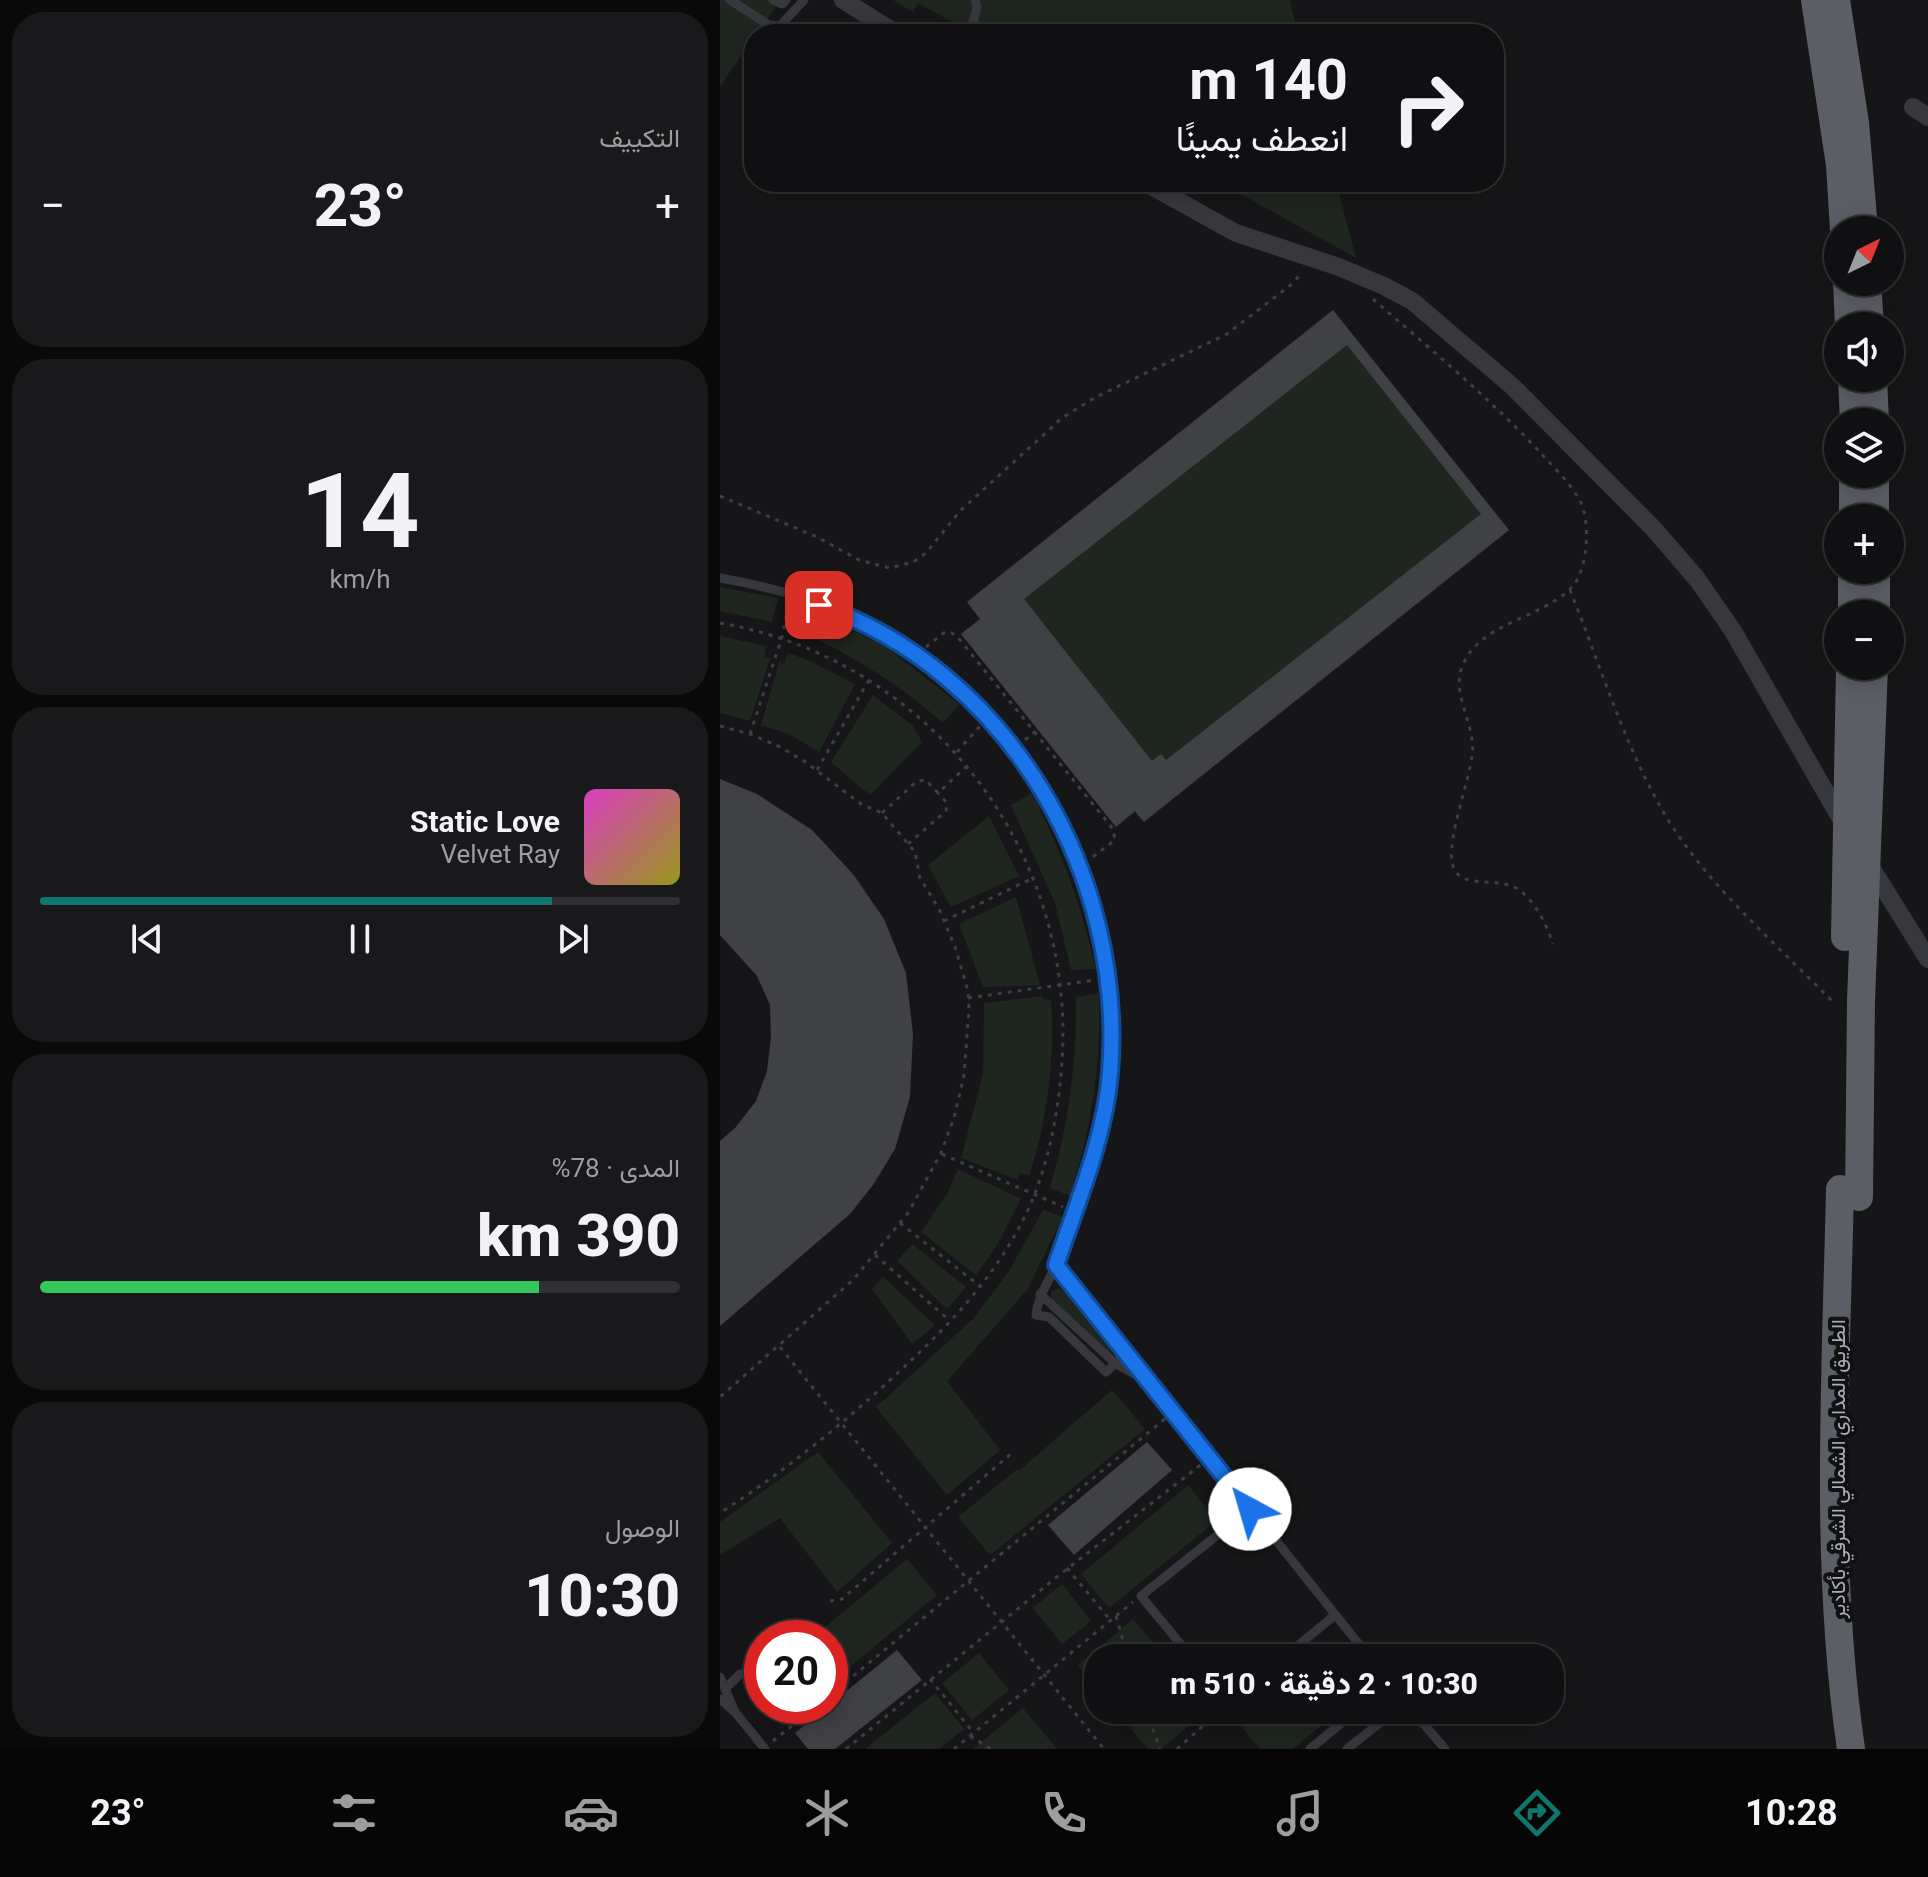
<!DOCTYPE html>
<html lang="ar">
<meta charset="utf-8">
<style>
:root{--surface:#101012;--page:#19191b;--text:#f1f3f6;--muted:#9c9d9f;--line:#303032;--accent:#0f766e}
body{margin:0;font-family:Roboto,Vazirmatn,sans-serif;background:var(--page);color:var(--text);direction:rtl;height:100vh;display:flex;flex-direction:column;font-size:30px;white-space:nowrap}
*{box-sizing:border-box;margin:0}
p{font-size:26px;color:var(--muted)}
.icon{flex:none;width:44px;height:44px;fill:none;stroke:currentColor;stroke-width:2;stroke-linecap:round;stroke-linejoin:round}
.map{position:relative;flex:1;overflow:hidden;direction:ltr}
.sheet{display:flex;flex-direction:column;gap:12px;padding:12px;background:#09090a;width:720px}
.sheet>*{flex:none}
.banner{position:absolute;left:24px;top:24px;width:760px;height:168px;border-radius:32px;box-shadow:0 4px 20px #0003,0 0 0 2px var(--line);direction:rtl;background:#101012;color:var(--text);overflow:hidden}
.needle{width:52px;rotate:43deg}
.buttons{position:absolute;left:1104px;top:216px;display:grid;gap:16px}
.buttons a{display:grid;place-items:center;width:80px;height:80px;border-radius:50%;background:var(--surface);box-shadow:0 4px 20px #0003,0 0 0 2px var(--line);font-size:40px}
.speed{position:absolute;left:24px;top:1620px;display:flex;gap:16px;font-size:40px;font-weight:700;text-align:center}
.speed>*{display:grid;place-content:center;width:104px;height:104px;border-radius:50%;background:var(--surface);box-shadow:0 4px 20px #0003,0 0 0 2px var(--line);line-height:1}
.speed .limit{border:12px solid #d22;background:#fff;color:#111}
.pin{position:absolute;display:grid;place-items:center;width:68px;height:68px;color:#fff;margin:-34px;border-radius:16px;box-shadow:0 4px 12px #0006}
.me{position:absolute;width:88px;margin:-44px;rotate:321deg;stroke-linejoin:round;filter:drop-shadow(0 0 6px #0008)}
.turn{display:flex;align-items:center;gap:28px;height:168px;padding:0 24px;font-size:36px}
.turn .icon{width:104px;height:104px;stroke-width:2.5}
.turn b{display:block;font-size:56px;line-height:68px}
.big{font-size:60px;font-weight:800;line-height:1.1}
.sheet .widget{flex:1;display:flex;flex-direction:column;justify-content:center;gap:12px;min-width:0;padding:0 28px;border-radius:32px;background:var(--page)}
.sheet .dial{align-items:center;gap:0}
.dial b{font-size:104px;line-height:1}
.song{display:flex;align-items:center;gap:24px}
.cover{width:96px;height:96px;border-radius:12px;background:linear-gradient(135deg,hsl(310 70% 55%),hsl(60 70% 35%))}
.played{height:8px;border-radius:4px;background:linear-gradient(90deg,var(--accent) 80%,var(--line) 80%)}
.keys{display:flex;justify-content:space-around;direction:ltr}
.heat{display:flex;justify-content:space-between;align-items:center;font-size:44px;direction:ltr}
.charge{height:12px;border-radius:6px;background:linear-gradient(90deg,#34c759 78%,var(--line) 0)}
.trip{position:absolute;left:364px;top:1644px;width:480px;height:80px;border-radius:32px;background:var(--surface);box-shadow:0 4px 20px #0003,0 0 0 2px var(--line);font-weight:800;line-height:80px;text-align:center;direction:rtl}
.tab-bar{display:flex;height:128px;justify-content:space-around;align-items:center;background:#060607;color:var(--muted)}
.tab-bar .icon{width:56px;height:56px}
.tab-bar .current{color:var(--accent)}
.tab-bar b{font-size:36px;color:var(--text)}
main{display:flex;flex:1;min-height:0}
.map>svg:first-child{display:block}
</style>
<main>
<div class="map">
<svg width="1208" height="1749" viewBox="0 0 1208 1749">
<rect width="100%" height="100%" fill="#161618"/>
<!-- green -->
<g fill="#1e261f">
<path d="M0,0H61L0,86Z"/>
<path d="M173,0H570L578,34H254L198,3L193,12Z"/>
<path d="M499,182H616L636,258Z"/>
<path d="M613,310L789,530L423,822L415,812L396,827L241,634L260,619L247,602Z"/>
<path d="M0,587L58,598L52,622L0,611Z"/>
<path d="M83,605L166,647L239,704L223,723C178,683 131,655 76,629Z"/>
<path d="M0,636L46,646L44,657L50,659L30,721L0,713Z"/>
<path d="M68,653L90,661L135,684L99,752L71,735L41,725L59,662L64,664Z"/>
<path d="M153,695L193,726L202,742L150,795L111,762Z"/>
<path d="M312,793C343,855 360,901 376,969L351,970L335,903L291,805Z"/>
<path d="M269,816L299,876L231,907L208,865Z"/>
<path d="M296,897L320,985L263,987L239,924Z"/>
<path d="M379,993C381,1067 372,1125 350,1196L330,1188C348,1126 357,1063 356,997Z"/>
<path d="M322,996L323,999L331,1000C335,1060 328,1119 309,1176L300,1173L298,1180L241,1158L263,1074L264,1003Z"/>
<path d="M238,1169L301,1199L276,1247L256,1275L201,1232L227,1194Z"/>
<path d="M323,1210L343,1217L307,1290L227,1381L280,1450L227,1495L156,1407L253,1319L289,1271Z"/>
<path d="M192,1244L246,1287L227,1309L177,1261Z"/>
<path d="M163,1277L215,1325L192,1344L152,1289Z"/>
<path d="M339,1288L344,1291L396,1357L331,1301V1292Z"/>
<path d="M392,1390L425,1429L270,1555L238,1517L296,1470H300Z"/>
<path d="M98,1452L172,1543L117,1592L60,1518L0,1555V1522Z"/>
<path d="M468,1485L496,1521L389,1608L361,1574Z"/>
<path d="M187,1559L217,1595L110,1683V1638H92Z"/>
<path d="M342,1584L371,1621L342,1644L313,1608Z"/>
<path d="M413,1619L446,1658H378V1689L358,1665Z"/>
<path d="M259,1653L289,1690L252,1720L222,1683Z"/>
<path d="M215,1693L244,1729L219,1749H145Z"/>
<path d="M303,1708L337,1749H253Z"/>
<path d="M395,1710H487L441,1749H428Z"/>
<path d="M522,1710H620L573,1749H540L513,1717Z"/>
</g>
<!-- building -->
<g fill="#404145" fill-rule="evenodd">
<path d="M613,310L789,530L424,822L415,811L396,827L241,634L260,619L247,602ZM627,345L761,514L446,760L441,754L432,761L304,599Z"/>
<path d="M0,779L37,794L92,830L133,874L164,919L186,973L193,1034L190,1097L175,1149L153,1185L130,1214L0,1326V1141L15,1128L36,1101L47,1071L51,1037L50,1005L37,976L0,935Z"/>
<path d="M427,1442L452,1470L354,1555L328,1525Z"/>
<path d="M177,1650L202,1680L115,1749H88L75,1733Z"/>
</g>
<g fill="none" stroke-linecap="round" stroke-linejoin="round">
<!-- path -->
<g stroke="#3d3f44" stroke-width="3" stroke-dasharray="4 6" stroke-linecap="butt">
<path d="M653,299C709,348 767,396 818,450C832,466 850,482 860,501C871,521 868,570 852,587C822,619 759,622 742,667C731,695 757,727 752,756C748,785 728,836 732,862C737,892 776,875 798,889C816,902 826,924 833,944"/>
<path d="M0,496L97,537L139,560L170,568L193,562L206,553L240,511L342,418L376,397L507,334L572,284L582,272"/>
<path d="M850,590C882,669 910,765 958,835C1001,897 1060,948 1112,1001"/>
<path d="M0,623C218,661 366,865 340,1084C335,1130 325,1176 304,1218C269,1288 215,1339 158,1391C108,1436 56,1477 0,1513"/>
<path d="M206,647L225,632L232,633L240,640L393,829L395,840L370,859"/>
<path d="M0,726L30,734L58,746L84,761L141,804L162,813L195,852L200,878L219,909L235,947L248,991L249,1010L244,1075L234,1118L221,1153L188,1213L133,1280L0,1397"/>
<path d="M30,734L62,637L69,603"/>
<path d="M305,740L318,729"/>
<path d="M237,752L261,725"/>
<path d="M97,770L149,680"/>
<path d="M162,813L197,781L206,780L218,793L247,766"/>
<path d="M188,844L226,811L227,803L218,793"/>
<path d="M224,921L313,878"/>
<path d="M248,998L375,980"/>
<path d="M222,1154L343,1207"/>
<path d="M180,1223L261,1287"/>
<path d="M155,1255L230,1321"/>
<path d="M60,1347L384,1749"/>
<path d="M347,1568L391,1621"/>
<path d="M110,1601L122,1599L293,1452"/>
<path d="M396,1616L408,1658"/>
<path d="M210,1679L253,1732"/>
<path d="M110,1695L446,1418"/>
<path d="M426,1710L440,1749"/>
<path d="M250,1736L271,1749"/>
<path d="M53,1741L97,1706"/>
<path d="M126,1749L333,1580L483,1463"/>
<path d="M234,1749L413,1602"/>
<path d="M457,1749L501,1710"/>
</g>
<!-- service -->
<g stroke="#37383d" stroke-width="9">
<path d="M10,0L49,25L60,26L84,0"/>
<path d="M53,0L62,4L66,0"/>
<path d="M250,34L257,7L255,0"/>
<path d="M0,578C63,589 133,609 186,646C225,673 270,710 297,749C361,842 401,959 390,1074C385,1137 358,1200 338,1259C331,1279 318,1294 316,1315L329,1317L386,1372L406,1354"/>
<path d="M336,1265L650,1658"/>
<path d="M320,1294L396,1364L422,1378"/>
<path d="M472,1658L421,1596L530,1509"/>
<path d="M563,1658L615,1615"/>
<path d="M0,1677L15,1712"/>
<path d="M6,1688L20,1674"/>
<path d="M0,1699L15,1712L45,1749"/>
<path d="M692,1710L725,1749"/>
<path d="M590,1749L637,1710"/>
<path d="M627,1749L676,1710"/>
</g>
<!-- minor -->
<g stroke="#37383d" stroke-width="18">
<path d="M123,0L177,34"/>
<path d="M1193,107L1208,117"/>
<path d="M424,182L516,233L619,267L664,286L692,301L792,386L933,528L977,579L1013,631L1125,826"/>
<path d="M1147,861L1208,959"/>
</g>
<!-- trunk -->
<g stroke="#5b5e65" stroke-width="28">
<path d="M1095,0L1120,165L1124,230"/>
<path d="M1116,0L1135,123L1144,230"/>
<path d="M1127,282L1129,326"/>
<path d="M1147,282L1150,326"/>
<path d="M1132,378L1134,422"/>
<path d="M1153,378L1155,422"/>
<path d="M1155,474V518"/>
<path d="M1133,518V474"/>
<path d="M1156,570V614"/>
<path d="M1132,614V570"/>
<path d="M1120,1189C1116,1375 1104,1564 1131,1749"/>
</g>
<!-- trunk-bridge -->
<g stroke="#5b5e65" stroke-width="28">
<path d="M1125,937L1130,666"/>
<path d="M1139,1197L1141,1001L1154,666"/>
</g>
</g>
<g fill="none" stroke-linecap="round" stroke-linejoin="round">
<!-- route casing -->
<g stroke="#114b97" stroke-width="20">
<path id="route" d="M99,605C289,671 406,876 390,1073C385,1138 357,1203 336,1265L530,1509"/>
</g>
<!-- route -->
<use href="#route" stroke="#1a73e8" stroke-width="14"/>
</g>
<g text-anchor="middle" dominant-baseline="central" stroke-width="8" stroke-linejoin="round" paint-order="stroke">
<!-- street labels -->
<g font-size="20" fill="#a8adb8" stroke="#111113">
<text transform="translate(1118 1469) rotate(-90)">الطريق المداري الشمالي الشرقي بأكادير</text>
</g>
</g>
</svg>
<div class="buttons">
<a><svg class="needle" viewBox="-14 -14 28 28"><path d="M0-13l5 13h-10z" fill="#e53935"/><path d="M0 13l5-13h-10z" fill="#9c9d9f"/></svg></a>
<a><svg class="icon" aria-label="sound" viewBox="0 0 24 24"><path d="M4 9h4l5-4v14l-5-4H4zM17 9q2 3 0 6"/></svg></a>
<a><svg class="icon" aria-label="layers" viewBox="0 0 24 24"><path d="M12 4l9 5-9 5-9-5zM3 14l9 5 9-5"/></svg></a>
<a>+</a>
<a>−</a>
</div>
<div class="speed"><div class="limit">20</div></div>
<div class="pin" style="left:99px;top:605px;background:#d93025"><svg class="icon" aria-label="arrive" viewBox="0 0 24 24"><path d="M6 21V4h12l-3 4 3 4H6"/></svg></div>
<svg class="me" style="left:530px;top:1509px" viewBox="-20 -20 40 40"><circle r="19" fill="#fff"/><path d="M0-13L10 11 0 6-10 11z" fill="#1a73e8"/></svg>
<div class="trip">10:30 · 2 دقيقة · 510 m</div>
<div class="banner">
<div class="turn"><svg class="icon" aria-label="right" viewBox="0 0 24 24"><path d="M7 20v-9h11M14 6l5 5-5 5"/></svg><div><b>140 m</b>انعطف يمينًا</div></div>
</div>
</div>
<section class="sheet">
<div class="widget"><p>التكييف</p>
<div class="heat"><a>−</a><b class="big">23°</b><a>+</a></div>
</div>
<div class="widget dial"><b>14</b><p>km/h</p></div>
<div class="widget">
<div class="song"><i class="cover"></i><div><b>Static Love</b><p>Velvet Ray</p></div></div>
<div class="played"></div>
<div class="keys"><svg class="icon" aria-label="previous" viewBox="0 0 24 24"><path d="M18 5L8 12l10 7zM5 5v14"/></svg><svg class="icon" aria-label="pause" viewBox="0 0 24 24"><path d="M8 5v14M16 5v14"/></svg><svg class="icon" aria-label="next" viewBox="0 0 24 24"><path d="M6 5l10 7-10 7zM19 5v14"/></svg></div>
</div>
<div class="widget"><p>المدى · 78%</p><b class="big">390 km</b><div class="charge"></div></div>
<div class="widget"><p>الوصول</p><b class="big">10:30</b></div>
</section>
</main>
<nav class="tab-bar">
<b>10:28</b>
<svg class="icon current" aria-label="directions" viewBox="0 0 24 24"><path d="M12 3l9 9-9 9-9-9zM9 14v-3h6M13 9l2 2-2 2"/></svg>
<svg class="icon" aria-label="music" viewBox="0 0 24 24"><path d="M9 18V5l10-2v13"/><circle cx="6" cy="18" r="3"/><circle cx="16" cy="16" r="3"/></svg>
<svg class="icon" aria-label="phone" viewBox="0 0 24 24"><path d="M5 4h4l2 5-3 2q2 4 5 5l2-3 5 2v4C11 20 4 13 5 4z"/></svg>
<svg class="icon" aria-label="climate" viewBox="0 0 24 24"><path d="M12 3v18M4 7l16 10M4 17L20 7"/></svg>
<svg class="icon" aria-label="car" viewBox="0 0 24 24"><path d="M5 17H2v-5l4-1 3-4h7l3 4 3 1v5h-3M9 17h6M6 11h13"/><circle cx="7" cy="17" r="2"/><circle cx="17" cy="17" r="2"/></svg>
<svg class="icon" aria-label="filters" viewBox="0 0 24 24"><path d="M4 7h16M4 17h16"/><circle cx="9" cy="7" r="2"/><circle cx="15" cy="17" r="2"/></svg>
<b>23°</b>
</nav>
